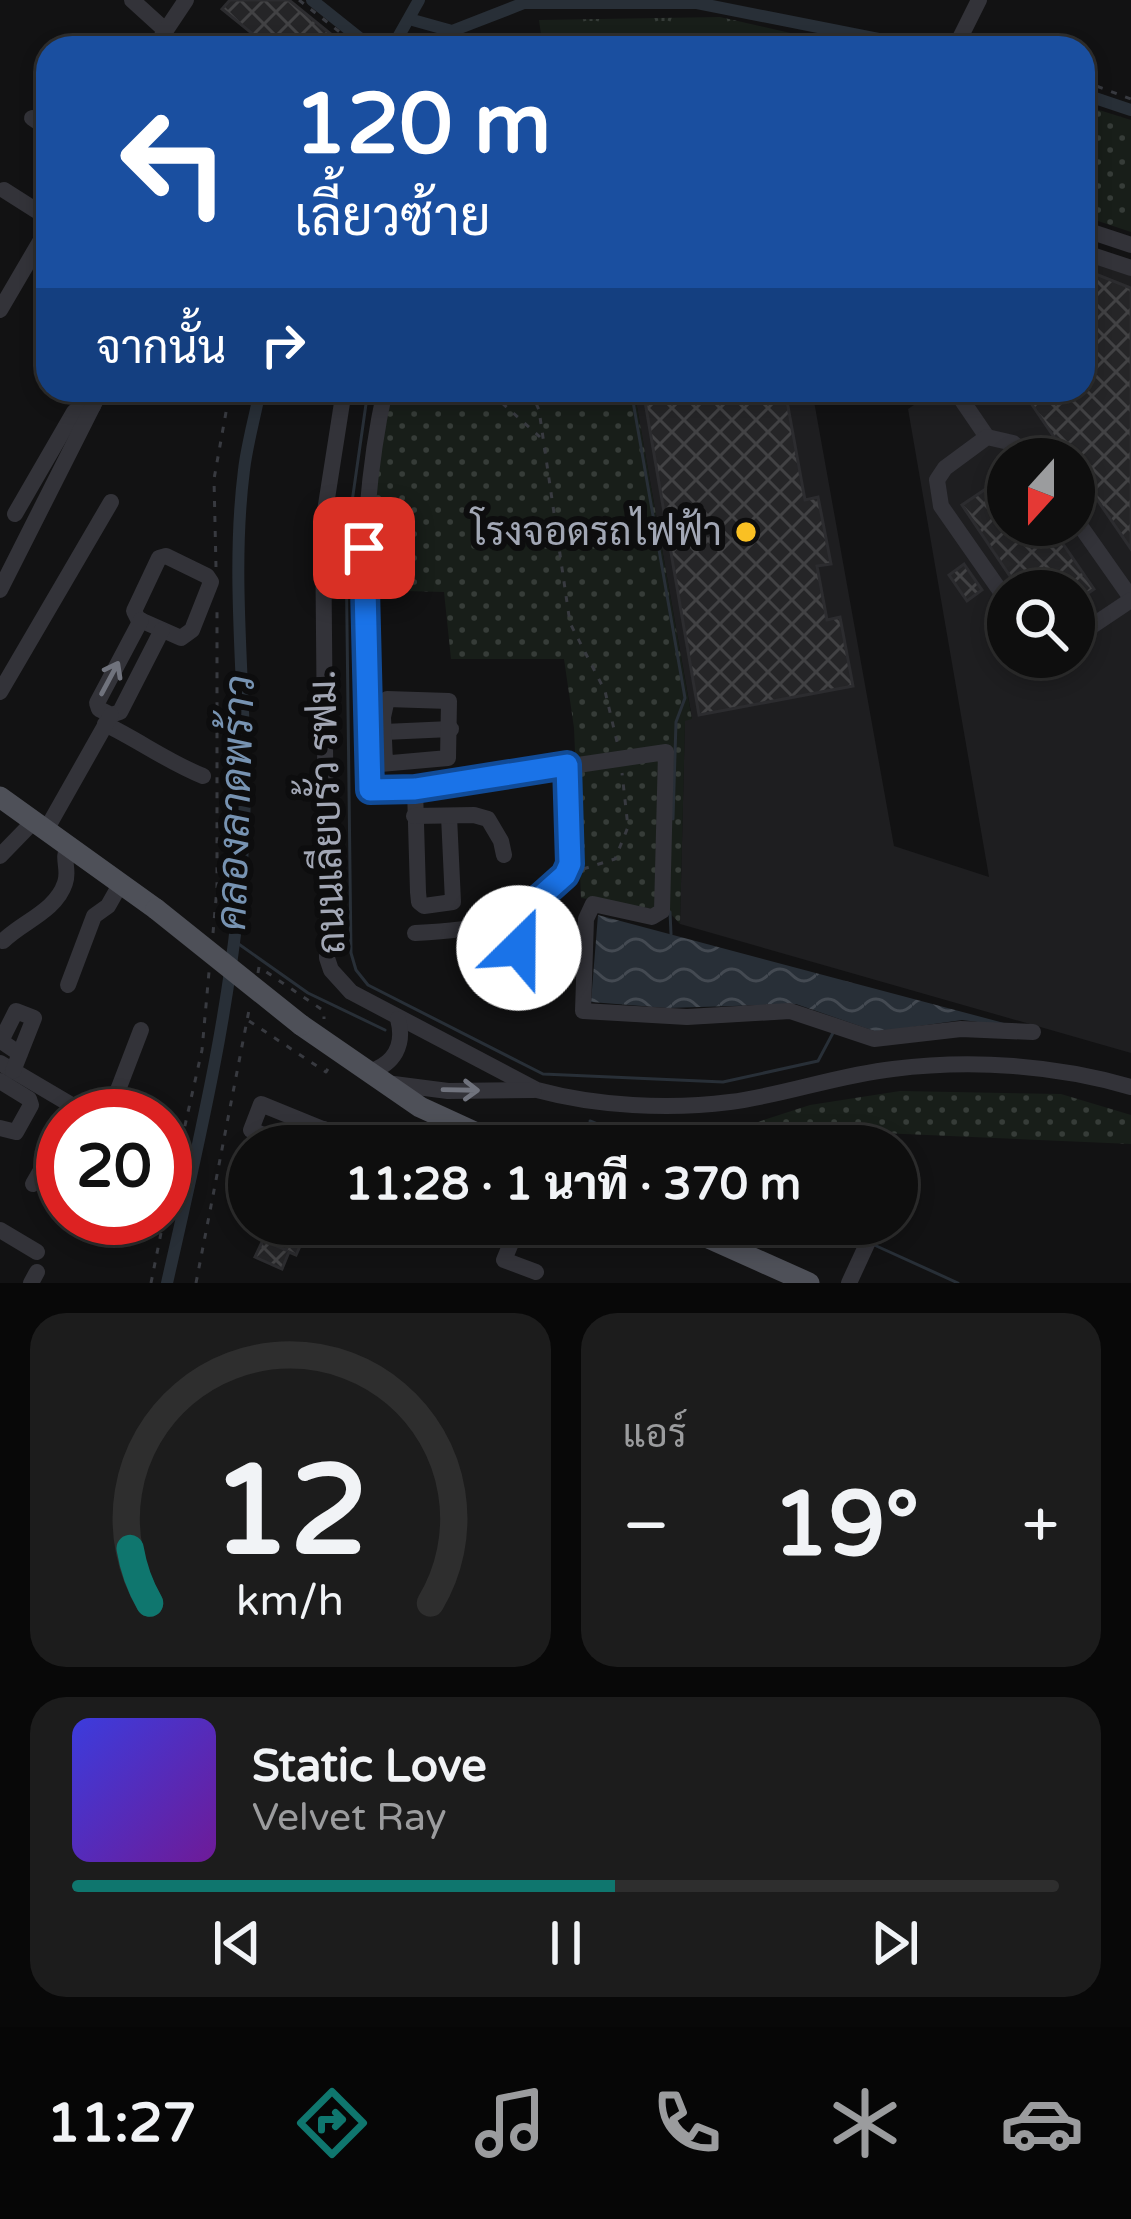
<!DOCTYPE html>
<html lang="th">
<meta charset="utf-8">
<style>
:root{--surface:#0e0e0e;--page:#1c1c1c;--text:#f1f3f6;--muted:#9b9c9e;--line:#2e2e2e;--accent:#0f766e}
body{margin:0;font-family:"Varela Round",Sarabun,sans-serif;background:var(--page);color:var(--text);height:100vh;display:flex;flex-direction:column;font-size:45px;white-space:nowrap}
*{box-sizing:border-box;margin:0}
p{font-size:39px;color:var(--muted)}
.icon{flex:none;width:66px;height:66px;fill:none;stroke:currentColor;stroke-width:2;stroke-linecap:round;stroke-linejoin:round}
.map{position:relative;height:1283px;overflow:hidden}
.side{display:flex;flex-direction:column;gap:30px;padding:30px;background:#080808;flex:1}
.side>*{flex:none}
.top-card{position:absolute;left:36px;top:36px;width:1059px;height:366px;border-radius:36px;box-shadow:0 6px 18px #0003,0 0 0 3px var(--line);background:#1a4fa0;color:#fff;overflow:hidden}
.needle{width:78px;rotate:201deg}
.buttons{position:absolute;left:987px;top:438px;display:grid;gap:24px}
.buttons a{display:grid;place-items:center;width:108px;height:108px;border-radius:50%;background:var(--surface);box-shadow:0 6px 18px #0003,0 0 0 3px var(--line);font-size:60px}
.speed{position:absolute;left:36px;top:1089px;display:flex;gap:24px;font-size:60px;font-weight:700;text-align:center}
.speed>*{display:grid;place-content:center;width:156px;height:156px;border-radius:50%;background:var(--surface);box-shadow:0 6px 18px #0003,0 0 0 3px var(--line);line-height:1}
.speed .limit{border:18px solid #d22;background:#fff;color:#111}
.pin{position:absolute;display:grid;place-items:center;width:102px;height:102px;color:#fff;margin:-51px;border-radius:24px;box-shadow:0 6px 18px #0006}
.me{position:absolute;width:132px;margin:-66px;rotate:23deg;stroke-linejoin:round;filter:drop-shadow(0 0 9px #0008)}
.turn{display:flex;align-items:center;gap:42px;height:252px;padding:0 60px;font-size:54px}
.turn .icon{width:156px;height:156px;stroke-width:2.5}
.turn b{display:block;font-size:84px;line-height:102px}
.then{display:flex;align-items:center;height:114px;padding:0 60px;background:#0003;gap:24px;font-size:45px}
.big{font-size:90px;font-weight:800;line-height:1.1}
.side .tile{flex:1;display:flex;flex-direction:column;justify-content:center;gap:18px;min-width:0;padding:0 42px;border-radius:36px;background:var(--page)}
.side .dial{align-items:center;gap:0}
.dial svg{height:312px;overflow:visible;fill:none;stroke:var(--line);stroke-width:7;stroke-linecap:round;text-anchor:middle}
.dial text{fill:var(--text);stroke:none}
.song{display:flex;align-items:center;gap:36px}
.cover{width:144px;height:144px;border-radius:18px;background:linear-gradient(135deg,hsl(240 70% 55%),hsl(280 70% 35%))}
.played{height:12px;border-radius:6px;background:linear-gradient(90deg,var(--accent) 55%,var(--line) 55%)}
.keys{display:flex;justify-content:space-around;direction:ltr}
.heat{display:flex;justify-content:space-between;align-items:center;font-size:66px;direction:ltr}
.side .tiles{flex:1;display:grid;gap:30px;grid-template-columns:1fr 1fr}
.tile:last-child{grid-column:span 2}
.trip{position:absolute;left:228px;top:1125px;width:690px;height:120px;border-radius:60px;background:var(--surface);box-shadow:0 6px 18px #0003,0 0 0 3px var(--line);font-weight:800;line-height:120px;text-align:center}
.tabs{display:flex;height:192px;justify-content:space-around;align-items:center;background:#060606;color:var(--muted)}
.tabs .icon{width:84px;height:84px}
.tabs .on{color:var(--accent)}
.tabs b{font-size:54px;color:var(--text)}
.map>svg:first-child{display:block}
</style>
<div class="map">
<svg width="1131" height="1283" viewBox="0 0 1131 1283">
<defs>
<pattern id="grass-dots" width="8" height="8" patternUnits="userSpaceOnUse" patternTransform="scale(3)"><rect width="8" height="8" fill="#181e19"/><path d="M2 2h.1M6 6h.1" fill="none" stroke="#363c38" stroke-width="1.8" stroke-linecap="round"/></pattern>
<pattern id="park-tufts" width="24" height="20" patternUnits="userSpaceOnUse" patternTransform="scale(3)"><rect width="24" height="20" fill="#181e19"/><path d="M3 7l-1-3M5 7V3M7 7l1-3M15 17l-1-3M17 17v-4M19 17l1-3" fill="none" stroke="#363c38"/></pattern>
<pattern id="water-waves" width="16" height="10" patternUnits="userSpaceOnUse" patternTransform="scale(3)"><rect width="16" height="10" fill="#282f37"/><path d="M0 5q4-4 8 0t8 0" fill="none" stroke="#444a52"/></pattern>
<pattern id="building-cross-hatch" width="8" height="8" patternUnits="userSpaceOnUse" patternTransform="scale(3)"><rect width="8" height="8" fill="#252527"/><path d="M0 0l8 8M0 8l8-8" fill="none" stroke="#424244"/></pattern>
</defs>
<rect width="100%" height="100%" fill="#121213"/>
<!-- built -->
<path fill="#1e1e20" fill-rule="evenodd" d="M1083,257L1131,274V1053L680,924L685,720L692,718L634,390H812L894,846L989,877L908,409L936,390H1083ZM1008,459H1074V525H1008ZM1008,591H1074V657H1008Z"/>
<!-- grass -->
<g fill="url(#grass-dots)">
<path d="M1083,105L1131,120V232L1083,216Z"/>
<path d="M389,390H634L692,719L685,721L680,924L668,911L581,898L574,728L564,659H451L444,592L368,590L374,456Z"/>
<path d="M900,1091L1061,1094L1131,1115V1144L742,1127L810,1105Z"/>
</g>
<!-- park -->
<path fill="url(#park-tufts)" d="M720,17L856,48H543L539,20Z"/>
<!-- water -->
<path fill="url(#water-waves)" d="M598,915L1019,1027L962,1020L877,1032L796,1004L667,1008L591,1002Z"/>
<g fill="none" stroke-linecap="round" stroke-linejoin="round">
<!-- stream -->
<g stroke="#282f37" stroke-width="3">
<path d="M368,390L346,544L351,953L356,970L368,985L543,1074L723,1082L818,1061L834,1031"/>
<path d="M631,390L685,698L676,722L673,819"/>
<path d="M670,912L671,934"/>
<path d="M233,940L308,993L385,1030"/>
<path d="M590,1121L651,1146"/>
<path d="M828,1224L864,1240"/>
<path d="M872,1244L958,1283"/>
</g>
<!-- canal -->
<g stroke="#282f37" stroke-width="12">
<path d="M312,0L372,48"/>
<path d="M409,19L452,31L524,3H697L924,48"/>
<path d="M392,48L419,0"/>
<path d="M1083,94L1131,110"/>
<path d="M167,1283C201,1133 238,980 244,826C249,708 229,588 244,470C247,444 255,417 260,390"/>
</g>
</g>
<!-- building -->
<g fill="url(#building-cross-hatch)" stroke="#2c2c2f" stroke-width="3">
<path d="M230,0H289L348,48H270L222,9Z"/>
<path d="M1083,269L1131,288V549L1074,466V459H1069L1022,390H1083Z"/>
<path d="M643,390H785L805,500L818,497L831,564L817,566L827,620L840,617L853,686L699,715Z"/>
<path d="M1008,474V525H1050L1094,589L1074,603V591H1020L962,505Z"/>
<path d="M964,564L982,590L967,601L949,575Z"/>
<path d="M294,1231L305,1235L296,1255L289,1252L282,1269L255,1257L263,1240L286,1250Z"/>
</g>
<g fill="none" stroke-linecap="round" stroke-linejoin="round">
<!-- path -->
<g stroke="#383a40" stroke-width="3" stroke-dasharray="6 9" stroke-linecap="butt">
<path d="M299,0L360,48"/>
<path d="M1083,81L1131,99"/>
<path d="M495,390L501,402L540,437"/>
<path d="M530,390L539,410L570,623L605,691L618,746"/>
<path d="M216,567L214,479L230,390"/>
<path d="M583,869L615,859L628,827L622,773"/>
<path d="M213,933L217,888V606"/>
<path d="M258,973L259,967L324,1011V1019"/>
<path d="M249,1021L326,1072L329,1067"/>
<path d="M165,1214L202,1050L209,972"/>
<path d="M151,1283L164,1218"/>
<path d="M196,1283L250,1005"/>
</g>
<!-- minor -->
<g stroke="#333339" stroke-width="16">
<path d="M132,0L165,30"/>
<path d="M68,46L71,48"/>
<path d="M154,48L186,0"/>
<path d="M955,48L979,0"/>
<path d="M32,118L48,129"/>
<path d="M4,190L48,218"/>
<path d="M1083,229L1131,245"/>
<path d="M1083,252L1131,268"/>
<path d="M0,310L48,228"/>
<path d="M344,390L323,524L327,958L331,970L351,992L537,1090C596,1106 669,1110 730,1102C785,1095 838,1075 893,1069C972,1059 1056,1065 1131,1087"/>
<path d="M385,390C356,520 362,658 370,791L415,789L666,752L662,911L652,917L593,904L586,919L583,1011L687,1017L790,1011L874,1039L961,1029L1033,1032"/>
<path d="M955,390L987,437"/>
<path d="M15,514L74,412L81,406H93"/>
<path d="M1074,517L1131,598"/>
<path d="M166,556L207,576L211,582L192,630L181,638L138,619L134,611L159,558Z"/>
<path d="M0,590L101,390"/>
<path d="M1008,602L941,506L937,480L945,468L987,437L1013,443L1033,459"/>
<path d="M141,620L97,703L99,709L111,715L120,712L162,630"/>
<path d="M1074,638L1131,600"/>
<path d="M0,692L111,502"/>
<path d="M105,724C140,741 168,762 203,776"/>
<path d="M384,732L451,729"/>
<path d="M369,765L448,758L449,701L387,699L383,717L385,763"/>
<path d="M415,789L418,892L419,902L424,906L453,902L449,816"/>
<path d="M414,816L474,815L488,819L501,841L504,855"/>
<path d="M46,830L111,715"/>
<path d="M0,856L34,821"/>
<path d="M518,917L520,980"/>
<path d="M415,933C474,930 542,924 570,864L567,765"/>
<path d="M3,941C22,922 56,911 65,883C70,869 61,860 68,845"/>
<path d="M68,985L94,916L108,906L121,883"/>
<path d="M0,1063L90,1116"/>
<path d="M13,1071L34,1018L16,1011L1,1041L20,1054"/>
<path d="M369,1072C394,1064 405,1045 398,1019"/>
<path d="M0,1081L29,1099L31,1105L16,1132L0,1128"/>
<path d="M386,1083L448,1091L534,1090"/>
<path d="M108,1116L141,1030"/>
<path d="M291,1146L251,1130L261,1104L364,1146"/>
<path d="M318,1146L324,1129"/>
<path d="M33,1184L63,1132"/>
<path d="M519,1224L504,1260L536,1272"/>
<path d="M0,1230L37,1252"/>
<path d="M31,1283L37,1272"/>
<path d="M849,1283L873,1231"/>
</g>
<!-- major -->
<g stroke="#4e5058" stroke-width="21">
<path d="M0,797L156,909"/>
<path d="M301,1025L420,1107L505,1146"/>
<path d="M677,1224L809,1283"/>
</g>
<!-- major-bridge -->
<path stroke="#4e5058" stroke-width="21" d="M156,909L301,1025"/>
</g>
<!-- one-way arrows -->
<defs><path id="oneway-shaft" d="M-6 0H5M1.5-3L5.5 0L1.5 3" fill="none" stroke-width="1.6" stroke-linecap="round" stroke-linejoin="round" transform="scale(3)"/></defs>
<g stroke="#70737d">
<use href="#oneway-shaft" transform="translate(110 678) rotate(-62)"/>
<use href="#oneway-shaft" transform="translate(461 1090) rotate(1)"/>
</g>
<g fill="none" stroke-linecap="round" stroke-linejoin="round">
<!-- route casing -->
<g stroke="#114b97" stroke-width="30">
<path id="route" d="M364,548L370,790L415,789L567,765L570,864L565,875L518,917L519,948"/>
</g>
<!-- route -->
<use href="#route" stroke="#1a73e8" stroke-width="21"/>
</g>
<!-- markers -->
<circle fill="#fac023" stroke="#0d0d0e" stroke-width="4.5" cx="746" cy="532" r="12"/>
<g text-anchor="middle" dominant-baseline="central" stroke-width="12" stroke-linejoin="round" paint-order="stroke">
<!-- poi labels -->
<g font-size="39" fill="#a2a7b5" stroke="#0d0d0e" text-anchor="end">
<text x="722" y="532">โรงจอดรถไฟฟ้า</text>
</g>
<!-- street labels -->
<g font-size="39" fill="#a2a7b5" stroke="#0d0d0e">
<text transform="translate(327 812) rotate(-92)">ถนนเลียบรั้ว รฟม.</text>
</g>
<!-- water labels -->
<g font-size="42" font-style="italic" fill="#7793b2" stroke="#0d0d0e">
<text transform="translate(236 803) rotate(-88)">คลองลาดพร้าว</text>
</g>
</g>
</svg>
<div class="buttons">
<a><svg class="needle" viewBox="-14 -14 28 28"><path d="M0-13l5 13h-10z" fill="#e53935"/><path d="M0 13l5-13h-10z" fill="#9b9c9e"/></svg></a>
<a><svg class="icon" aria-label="search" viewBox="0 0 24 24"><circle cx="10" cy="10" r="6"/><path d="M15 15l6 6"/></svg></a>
</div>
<div class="speed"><div class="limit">20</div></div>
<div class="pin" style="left:364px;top:548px;background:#d93025"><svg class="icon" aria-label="arrive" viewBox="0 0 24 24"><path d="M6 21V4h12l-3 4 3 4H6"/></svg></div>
<svg class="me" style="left:519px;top:948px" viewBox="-20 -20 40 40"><circle r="19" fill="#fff"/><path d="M0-13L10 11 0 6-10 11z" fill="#1a73e8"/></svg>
<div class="trip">11:28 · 1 นาที · 370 m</div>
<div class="top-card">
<div class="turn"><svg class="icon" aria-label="left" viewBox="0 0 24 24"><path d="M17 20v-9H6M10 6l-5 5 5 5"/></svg><div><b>120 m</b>เลี้ยวซ้าย</div></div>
<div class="then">จากนั้น<svg class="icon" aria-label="right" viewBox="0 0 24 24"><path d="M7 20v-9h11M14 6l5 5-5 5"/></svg></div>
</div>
</div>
<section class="side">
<div class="tiles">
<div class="tile dial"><svg viewBox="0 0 100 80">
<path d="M14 69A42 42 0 1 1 86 69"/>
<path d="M14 69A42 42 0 0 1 9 55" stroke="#0f766e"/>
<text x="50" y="56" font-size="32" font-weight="700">12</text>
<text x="50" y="72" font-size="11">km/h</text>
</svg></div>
<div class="tile"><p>แอร์</p>
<div class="heat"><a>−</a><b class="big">19°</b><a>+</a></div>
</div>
<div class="tile">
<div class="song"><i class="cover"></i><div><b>Static Love</b><p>Velvet Ray</p></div></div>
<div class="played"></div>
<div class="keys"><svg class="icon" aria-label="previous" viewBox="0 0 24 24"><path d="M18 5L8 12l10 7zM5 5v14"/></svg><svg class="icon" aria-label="pause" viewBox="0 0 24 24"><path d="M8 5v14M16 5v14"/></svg><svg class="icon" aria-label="next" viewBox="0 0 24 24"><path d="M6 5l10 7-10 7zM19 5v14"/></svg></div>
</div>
</div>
</section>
<nav class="tabs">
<b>11:27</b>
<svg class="icon on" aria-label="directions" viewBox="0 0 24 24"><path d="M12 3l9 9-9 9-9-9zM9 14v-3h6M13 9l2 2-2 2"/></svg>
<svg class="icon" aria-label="music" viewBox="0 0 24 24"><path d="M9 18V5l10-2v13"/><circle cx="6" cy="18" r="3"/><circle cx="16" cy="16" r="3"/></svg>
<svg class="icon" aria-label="phone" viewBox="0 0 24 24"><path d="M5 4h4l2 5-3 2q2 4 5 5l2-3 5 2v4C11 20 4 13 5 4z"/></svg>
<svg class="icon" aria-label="climate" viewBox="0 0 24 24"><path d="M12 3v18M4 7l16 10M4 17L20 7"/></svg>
<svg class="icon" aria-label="car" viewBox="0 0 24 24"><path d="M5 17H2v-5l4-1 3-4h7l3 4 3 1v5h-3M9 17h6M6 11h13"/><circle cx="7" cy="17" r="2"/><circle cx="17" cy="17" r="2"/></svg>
</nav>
